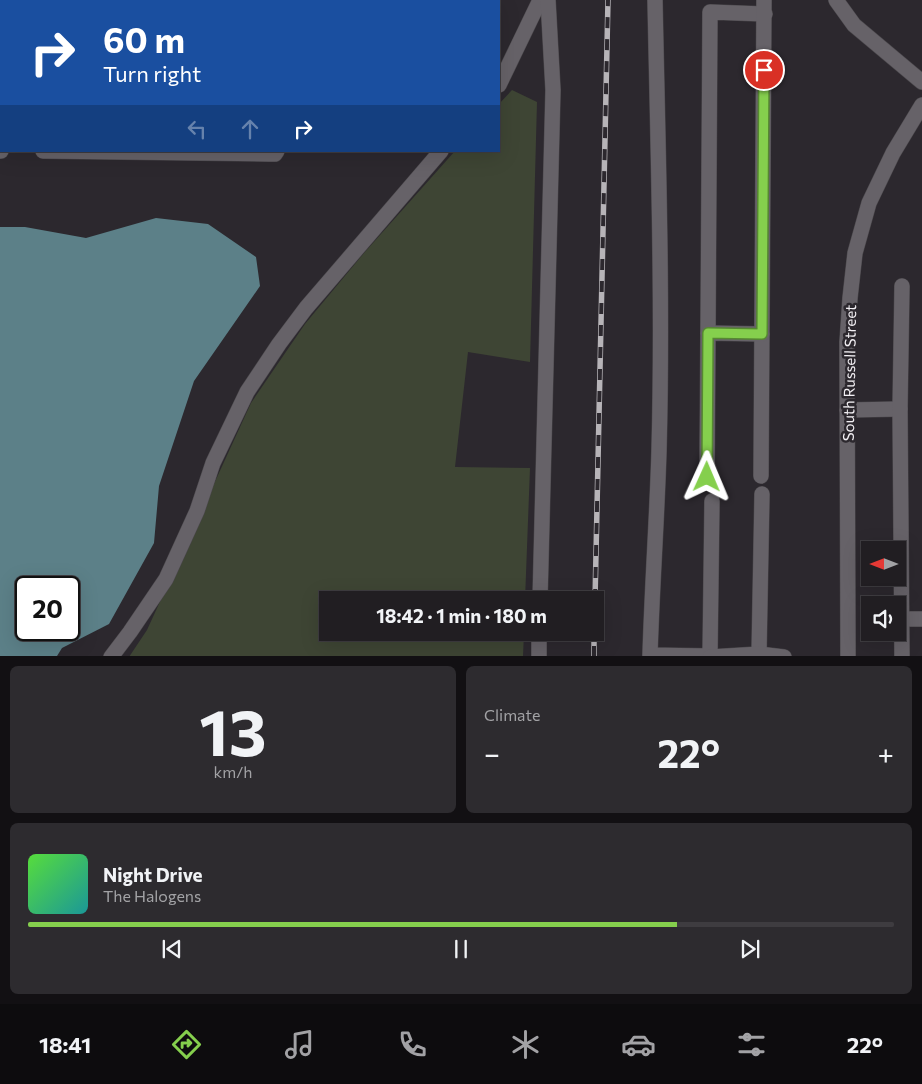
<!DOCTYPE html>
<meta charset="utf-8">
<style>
:root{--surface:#211e22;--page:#2d2b2f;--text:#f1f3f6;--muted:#a2a2a5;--line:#3e3c40;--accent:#85cf4d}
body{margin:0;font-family:Commissioner,sans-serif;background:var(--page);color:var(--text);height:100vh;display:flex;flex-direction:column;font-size:19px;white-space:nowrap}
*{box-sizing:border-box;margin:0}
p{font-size:16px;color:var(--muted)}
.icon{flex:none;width:28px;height:28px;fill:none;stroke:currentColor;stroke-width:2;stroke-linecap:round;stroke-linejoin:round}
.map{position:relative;height:656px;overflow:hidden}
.details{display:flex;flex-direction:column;gap:10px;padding:10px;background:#121013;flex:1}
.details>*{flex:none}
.guide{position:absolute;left:0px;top:0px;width:500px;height:152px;box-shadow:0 5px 20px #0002,0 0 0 1px var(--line);background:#1a4fa0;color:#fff;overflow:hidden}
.needle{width:32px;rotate:270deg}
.controls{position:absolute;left:861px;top:541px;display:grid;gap:10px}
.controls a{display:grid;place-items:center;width:45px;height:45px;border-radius:0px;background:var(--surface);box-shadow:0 5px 20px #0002,0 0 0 1px var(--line);font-size:25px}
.speed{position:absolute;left:15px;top:576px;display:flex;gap:10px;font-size:25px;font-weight:700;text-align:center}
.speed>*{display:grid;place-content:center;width:65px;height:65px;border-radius:50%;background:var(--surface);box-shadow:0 5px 20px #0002,0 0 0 1px var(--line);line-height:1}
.speed .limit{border:2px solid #111;border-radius:8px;background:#fff;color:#111}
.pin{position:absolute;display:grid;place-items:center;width:42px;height:42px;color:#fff;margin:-21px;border:2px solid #fff;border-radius:50%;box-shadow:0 1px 5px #0007}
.me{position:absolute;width:55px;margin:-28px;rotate:1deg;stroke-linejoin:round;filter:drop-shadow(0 0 4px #0008)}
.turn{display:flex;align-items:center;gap:18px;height:105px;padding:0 20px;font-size:22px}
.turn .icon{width:65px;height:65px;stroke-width:2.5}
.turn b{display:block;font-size:35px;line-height:42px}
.lanes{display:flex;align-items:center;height:48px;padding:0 20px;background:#0003;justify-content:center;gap:25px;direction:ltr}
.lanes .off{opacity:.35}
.big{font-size:38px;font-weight:700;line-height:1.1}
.details .tile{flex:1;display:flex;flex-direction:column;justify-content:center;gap:8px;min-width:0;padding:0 18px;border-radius:8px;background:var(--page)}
.details .dial{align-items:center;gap:0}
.dial b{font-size:65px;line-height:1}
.song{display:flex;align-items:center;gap:15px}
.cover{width:60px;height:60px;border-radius:8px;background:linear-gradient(135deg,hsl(110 70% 55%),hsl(180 70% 35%))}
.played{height:5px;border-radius:2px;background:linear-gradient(90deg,var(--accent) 75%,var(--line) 75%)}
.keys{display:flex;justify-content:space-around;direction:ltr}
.heat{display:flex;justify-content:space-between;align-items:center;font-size:28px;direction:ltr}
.details .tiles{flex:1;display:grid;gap:10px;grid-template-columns:1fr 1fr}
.tile:last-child{grid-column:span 2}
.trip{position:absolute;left:319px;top:591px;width:285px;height:50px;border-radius:0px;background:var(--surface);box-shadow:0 5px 20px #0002,0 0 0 1px var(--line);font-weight:700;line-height:50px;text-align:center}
.tabs{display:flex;height:80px;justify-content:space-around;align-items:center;background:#0d0c0e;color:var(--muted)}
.tabs .icon{width:35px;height:35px}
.tabs .current{color:var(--accent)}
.tabs b{font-size:22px;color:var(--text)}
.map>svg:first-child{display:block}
</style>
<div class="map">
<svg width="922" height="657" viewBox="0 0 922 657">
<rect width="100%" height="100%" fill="#2c282e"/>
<!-- green -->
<path fill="#3e4534" d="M512,90L537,102L530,362L468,352L455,467L530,468L525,600H328V632L524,633L523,656L129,657L147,630L251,403L305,324L364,253L455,151H499V104Z"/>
<!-- water -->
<path fill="#5c8088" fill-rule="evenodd" d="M156,218L208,224L256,257L260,286L194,381L159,486L154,543L109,624L62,648L57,656H0V227H25L86,238ZM26,588H69V630H26Z"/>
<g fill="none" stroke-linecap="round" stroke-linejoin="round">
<!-- minor casing -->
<g stroke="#4a474b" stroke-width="16">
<g id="minor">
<path d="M316,0V1"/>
<path d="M655,0C658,150 663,301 659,451C657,519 652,587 650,655L710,656L712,501"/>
<path d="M836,0L854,25L922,82"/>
<path d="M84,1V0"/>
<path d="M388,1L391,0"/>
<path d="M0,35H1"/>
<path d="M499,85L540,0"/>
<path d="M0,151H1"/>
<path d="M43,151L269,154H275L277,151"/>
<path d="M708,333L710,12L765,14"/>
<path d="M847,410L900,409"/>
<path d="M761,476L764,0"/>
<path d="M707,477L708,333L762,334"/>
<path d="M540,600L553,90L548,0"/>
<path d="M902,619H922"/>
<path d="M759,654L762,494"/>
<path d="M111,657L130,632L166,579L197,511L213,463L247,392L279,344L306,308L441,151"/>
<path d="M539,657V632"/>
<path d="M710,657L759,654L784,657"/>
<path d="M848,657L847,342L850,298L855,253L869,203L893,153L922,105"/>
<path d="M902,657L900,409L902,286"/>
</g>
</g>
<!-- minor -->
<use href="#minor" stroke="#666268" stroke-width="15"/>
<!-- rail casing -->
<g stroke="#b7b4b8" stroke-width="5.5">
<g id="rail">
<path d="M595,600L608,0"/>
<path d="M594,657V632"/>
</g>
</g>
<!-- rail -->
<use href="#rail" stroke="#2c282e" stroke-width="4" stroke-dasharray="11" stroke-linecap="butt"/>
</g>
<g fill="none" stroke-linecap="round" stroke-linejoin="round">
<!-- route casing -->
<g stroke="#568732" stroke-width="12">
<path id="route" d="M707,477L708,333L762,334L764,70"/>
</g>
<!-- route -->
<use href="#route" stroke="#85cf4d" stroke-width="9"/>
</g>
<g text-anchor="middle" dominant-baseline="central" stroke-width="5" stroke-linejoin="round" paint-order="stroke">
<!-- street labels -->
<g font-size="15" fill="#f3f0f4" stroke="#2c282e">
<text transform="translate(849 373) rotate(-89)">South Russell Street</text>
</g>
</g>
</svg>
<div class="controls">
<a><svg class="needle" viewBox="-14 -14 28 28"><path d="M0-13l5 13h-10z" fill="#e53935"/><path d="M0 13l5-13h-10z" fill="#a2a2a5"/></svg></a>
<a><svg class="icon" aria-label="sound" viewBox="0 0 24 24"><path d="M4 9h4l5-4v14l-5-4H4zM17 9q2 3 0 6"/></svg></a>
</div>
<div class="speed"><div class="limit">20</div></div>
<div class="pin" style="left:764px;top:70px;background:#d93025"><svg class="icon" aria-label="arrive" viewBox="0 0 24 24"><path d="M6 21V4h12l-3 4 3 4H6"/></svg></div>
<svg class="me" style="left:707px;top:477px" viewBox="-20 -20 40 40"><path d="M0-17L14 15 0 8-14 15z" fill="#85cf4d" stroke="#fff" stroke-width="4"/></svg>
<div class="trip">18:42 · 1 min · 180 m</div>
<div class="guide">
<div class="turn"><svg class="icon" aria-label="right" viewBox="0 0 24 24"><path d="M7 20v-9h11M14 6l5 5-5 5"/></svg><div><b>60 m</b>Turn right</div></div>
<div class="lanes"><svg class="icon off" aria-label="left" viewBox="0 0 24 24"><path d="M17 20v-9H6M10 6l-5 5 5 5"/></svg><svg class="icon off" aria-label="ahead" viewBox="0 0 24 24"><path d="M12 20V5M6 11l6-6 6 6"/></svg><svg class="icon" aria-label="right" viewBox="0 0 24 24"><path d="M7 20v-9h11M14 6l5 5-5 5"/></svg></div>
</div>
</div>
<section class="details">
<div class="tiles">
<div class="tile dial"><b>13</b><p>km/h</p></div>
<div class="tile"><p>Climate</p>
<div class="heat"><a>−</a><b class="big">22°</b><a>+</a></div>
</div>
<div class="tile">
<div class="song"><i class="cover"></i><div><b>Night Drive</b><p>The Halogens</p></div></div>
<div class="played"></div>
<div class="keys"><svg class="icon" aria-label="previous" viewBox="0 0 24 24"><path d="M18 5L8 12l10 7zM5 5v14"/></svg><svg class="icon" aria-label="pause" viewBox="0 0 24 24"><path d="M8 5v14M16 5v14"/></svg><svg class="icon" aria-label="next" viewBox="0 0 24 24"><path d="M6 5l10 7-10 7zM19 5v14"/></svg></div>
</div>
</div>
</section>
<nav class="tabs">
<b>18:41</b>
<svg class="icon current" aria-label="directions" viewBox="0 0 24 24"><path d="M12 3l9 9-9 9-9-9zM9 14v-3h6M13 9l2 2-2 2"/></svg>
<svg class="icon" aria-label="music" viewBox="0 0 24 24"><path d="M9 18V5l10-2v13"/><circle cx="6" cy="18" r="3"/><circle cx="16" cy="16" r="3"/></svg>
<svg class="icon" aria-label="phone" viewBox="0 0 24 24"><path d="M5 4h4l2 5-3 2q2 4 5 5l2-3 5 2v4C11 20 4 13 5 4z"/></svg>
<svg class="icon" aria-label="climate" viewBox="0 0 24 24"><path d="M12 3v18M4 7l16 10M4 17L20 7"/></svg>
<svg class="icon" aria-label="car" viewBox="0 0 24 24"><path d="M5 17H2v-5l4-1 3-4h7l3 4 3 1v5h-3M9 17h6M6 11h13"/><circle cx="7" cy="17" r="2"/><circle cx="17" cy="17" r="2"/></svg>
<svg class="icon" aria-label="filters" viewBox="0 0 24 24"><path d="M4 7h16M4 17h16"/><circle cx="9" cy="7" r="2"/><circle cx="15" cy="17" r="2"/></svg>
<b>22°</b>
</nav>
